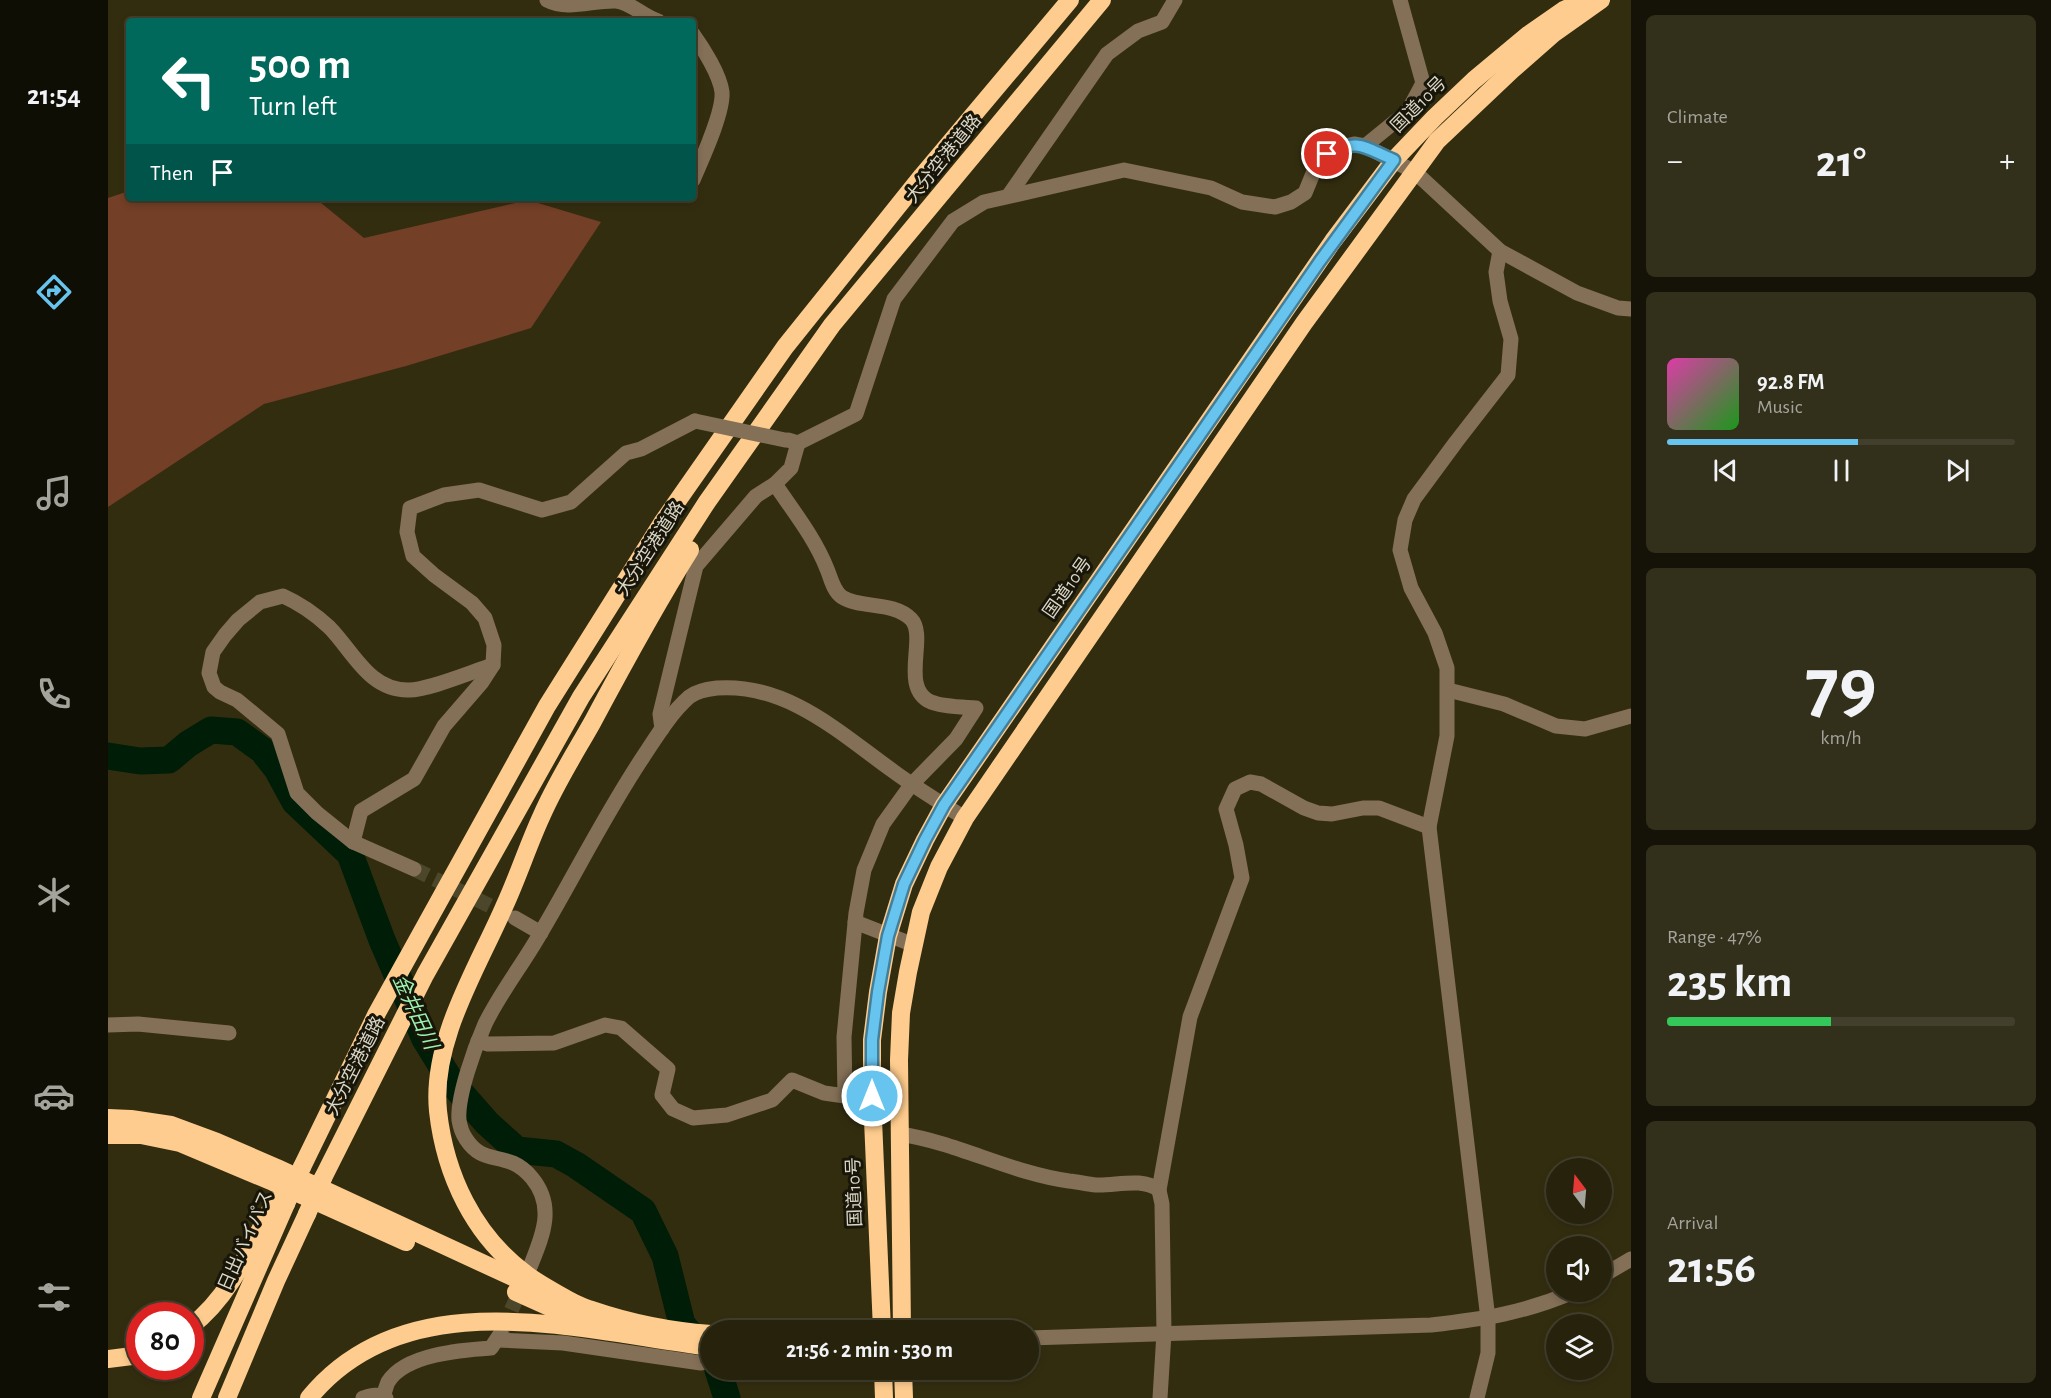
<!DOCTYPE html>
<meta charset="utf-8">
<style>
:root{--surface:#26220c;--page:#322f1a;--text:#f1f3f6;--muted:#a4a49d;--line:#423f2d;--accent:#66c4ef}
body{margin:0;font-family:"Alegreya Sans","Noto Sans JP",sans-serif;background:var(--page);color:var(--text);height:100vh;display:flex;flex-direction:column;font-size:22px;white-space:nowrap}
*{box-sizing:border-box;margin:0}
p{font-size:20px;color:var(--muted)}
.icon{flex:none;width:33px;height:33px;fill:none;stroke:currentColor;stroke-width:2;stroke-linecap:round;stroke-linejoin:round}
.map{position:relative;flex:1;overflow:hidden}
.details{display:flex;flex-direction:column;gap:15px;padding:15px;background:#151307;width:420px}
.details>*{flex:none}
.banner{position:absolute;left:18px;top:18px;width:570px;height:183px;border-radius:6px;box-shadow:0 3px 9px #0003,0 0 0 2px var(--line);background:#00695c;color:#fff;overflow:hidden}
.needle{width:39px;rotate:344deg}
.buttons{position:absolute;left:1438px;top:1158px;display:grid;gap:12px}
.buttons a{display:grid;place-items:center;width:66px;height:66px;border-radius:50%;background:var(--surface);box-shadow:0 3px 9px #0003,0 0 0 2px var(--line);font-size:30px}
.speed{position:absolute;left:18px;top:1302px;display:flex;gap:12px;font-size:30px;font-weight:700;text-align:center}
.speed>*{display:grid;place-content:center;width:78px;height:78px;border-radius:50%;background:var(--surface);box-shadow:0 3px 9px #0003,0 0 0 2px var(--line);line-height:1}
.speed .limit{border:9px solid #d22;background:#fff;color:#111}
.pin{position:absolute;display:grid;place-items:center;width:51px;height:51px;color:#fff;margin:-26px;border:3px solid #fff;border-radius:50%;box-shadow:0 2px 6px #0007}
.me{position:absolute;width:66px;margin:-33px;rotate:0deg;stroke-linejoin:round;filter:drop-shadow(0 0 4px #0008)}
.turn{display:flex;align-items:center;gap:21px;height:126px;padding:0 24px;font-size:27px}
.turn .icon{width:78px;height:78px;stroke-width:2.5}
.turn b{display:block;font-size:42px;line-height:51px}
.then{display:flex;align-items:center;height:57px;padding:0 24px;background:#0003;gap:12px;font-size:22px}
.big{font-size:45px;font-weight:700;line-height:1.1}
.details .widget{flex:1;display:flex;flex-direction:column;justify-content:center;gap:9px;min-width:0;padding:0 21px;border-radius:9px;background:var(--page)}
.details .dial{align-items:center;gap:0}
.dial b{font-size:78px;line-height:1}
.song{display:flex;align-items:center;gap:18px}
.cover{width:72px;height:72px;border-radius:9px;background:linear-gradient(135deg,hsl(320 70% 55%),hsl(120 70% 35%))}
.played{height:6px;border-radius:3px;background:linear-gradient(90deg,var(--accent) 55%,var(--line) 55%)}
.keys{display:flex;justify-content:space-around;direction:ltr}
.heat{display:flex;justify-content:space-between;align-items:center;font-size:33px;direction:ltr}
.charge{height:9px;border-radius:4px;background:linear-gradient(90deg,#34c759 47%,var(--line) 0)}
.trip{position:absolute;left:592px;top:1320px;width:339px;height:60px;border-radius:30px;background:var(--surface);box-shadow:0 3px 9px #0003,0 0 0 2px var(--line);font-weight:700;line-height:60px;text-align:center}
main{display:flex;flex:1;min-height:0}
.dock{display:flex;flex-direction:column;width:108px;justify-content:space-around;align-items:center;background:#0f0e05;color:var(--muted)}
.dock .icon{width:42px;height:42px}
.dock .active{color:var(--accent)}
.dock b{font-size:27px;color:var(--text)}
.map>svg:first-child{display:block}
</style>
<main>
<nav class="dock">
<b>21:54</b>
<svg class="icon active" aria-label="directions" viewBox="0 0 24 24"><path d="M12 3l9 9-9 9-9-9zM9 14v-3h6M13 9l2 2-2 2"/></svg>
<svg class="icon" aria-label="music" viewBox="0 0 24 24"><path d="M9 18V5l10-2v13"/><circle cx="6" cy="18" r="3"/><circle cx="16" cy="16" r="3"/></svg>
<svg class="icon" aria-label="phone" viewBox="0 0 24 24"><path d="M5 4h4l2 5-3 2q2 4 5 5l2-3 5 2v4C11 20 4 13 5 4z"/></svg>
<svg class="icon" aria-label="climate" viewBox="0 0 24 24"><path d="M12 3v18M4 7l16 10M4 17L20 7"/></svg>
<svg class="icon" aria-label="car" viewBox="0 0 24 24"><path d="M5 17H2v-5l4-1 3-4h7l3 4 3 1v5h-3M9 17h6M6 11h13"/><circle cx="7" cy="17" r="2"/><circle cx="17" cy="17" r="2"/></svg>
<svg class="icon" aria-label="filters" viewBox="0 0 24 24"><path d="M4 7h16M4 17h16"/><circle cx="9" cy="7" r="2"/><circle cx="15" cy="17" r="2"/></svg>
</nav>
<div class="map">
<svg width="1523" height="1398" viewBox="0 0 1523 1398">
<rect width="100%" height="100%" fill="#332d10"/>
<!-- green -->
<path fill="#733f26" d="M21,191V198H207L256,238L420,200L493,222L423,328L298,366L156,404L0,507V198Z"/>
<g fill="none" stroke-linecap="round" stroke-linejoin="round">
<!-- river -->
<g stroke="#001d07" stroke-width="27">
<path d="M0,756L32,761L61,760L80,744L103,730L129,732L154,750L169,769L187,802L242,854L274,940L317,1039L344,1083L379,1123L409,1150L448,1154L468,1165L535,1211L557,1256L574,1324L588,1341L597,1348"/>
<path d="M610,1370L619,1398"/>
</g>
<!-- minor-tunnel -->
<g stroke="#4c462b" stroke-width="15" stroke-dasharray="15 8" stroke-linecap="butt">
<path d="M306,869L403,916"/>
<path d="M394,1331L415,1284"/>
</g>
<!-- minor -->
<g stroke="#847057" stroke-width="15">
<path d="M439,0C460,11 485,0 508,1C522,2 536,17 550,21"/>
<path d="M585,34C595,48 612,75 614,92C616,112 593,161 585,180"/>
<path d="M1257,146L1300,111L1315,83L1292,0"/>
<path d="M901,195L999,54L1030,31L1054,22L1067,0"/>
<path d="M680,440L690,443L748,414L786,299L845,221L876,202L1016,170L1103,188L1134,202L1167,207L1183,202L1197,193L1206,171L1219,154L1233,147L1246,144L1257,146L1307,172L1392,251L1469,293L1510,308L1523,309"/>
<path d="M1340,690L1396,704L1448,726L1477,729L1523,716"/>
<path d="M554,729L552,714L588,566L648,496L667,484"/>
<path d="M245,842L253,811L306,779L336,726L374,682L385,665L386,645L377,618L364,603L326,575L305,556L299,532L302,508L336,495L371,490L434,510L463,502L518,453L533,449L587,421"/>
<path d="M306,869L245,842L209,813L189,793L170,734L129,700L112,692L106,687L101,673L105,652L117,635L130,620L152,602L175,596C193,604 207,614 221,627C245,651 261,691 301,690C321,690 363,672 385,665"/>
<path d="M407,918L433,933"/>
<path d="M747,922L806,945"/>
<path d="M0,1025L30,1024L121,1033"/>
<path d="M370,1041L380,1044L446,1043L497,1025L513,1028L560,1069L554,1095L565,1109L585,1118L619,1115L664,1100L684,1080L716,1093L737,1096L736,1037L748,913L756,870L775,824L803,785L848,739L868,708C855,707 836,707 823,702C791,688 820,636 803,619C785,601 753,609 734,597C725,591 723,578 719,569C707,538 685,511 667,484L683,468L690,443"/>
<path d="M792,1134C850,1143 903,1173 961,1181C970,1182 979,1184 988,1185C1008,1186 1034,1177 1051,1190"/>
<path d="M422,1267C434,1237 448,1207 424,1178C419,1172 412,1166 405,1163C384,1155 372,1160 358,1139C354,1133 352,1127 351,1120C349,1096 367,1047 377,1024C392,993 415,964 432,934C467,875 497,814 535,757C549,736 562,714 581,697C587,692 600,689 609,688C679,683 732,733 785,771C808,788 833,803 857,818"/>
<path d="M1494,1276L1523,1259"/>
<path d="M921,1338L1323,1325C1376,1319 1416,1313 1465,1292"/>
<path d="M390,1340L455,1343L593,1363"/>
<path d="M275,1396C277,1392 278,1386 280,1382C297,1354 354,1350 383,1348L393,1333"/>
<path d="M255,1398C262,1396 271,1393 278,1398"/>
<path d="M1052,1398L1056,1333L1054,1204L1051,1190L1082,1017L1134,878L1128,845L1118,809L1127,789L1142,782L1153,784L1196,808L1210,813L1224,814L1255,808H1271L1321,827"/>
<path d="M1369,1398L1380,1353V1319L1321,827L1339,736V668L1327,633L1303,588L1292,550L1297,520L1306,499L1348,442L1400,375L1403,339L1392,301L1388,272L1392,251"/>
</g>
<!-- highway -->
<g stroke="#fecc8e" stroke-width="18">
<path d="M0,1118L23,1119L63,1125L109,1142L169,1168L428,1288"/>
<path d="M0,1135H33L72,1143L165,1182L298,1242"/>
<path d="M194,1167L269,1013L439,706L554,523L677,347L814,176L962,0"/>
<path d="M215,1178L317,975L473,697L599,502L724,325L994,0"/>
<path d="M408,1292L448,1310L518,1334"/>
<path d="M454,1298C464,1301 473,1307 484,1310C522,1323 563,1331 603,1334"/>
<path d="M464,1302C449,1293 432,1285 418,1274C366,1236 337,1175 330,1111C323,1041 369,969 396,907C410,877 420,845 434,815C448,783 467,753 484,723C515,665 547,606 582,550"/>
<path d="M82,1327C123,1296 144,1244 167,1201"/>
<path d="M774,1330L764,1096V1040L770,992L780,936L796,884L817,840L836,805L1225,241L1286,160L1327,117L1366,80L1420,35L1456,10L1477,0"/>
<path d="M794,1330L791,1060L793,1013L800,972L813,912L831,867L857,818L1196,323L1329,141L1404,70L1445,34L1493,0"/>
<path d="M0,1359L32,1355"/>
<path d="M775,1370L776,1398"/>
<path d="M795,1370L796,1398"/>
<path d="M93,1398L178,1204"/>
<path d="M119,1398L168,1281L199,1214"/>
<path d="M201,1398C299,1278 473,1331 603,1347"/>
</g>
<!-- minor-bridge -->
<path stroke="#847057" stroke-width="15" d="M587,421L677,440"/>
<!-- highway-bridge -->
<g stroke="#fecc8e" stroke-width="18">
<path d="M178,1204L194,1167"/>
<path d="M199,1214L215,1178"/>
</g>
</g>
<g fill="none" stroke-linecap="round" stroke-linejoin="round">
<!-- route casing -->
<g stroke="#427f9b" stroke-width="15">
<path id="route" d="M764,1096V1040L770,992L780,936L796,884L817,840L836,805L1212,261L1286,160C1255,147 1251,138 1219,154"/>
</g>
<!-- route -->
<use href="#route" stroke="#66c4ef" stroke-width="10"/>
</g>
<g text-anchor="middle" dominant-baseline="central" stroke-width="6" stroke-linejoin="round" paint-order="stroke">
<!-- street labels -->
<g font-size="18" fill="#dad7c7" stroke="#181509">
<text transform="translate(1311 105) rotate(-45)">国道10号</text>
<text transform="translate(836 159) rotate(-51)">大分空港道路</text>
<text transform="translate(543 549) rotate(-57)">大分空港道路</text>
<text transform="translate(960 588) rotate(-55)">国道10号</text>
<text transform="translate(248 1066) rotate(-63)">大分空港道路</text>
<text transform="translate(747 1192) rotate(-92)">国道10号</text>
<text transform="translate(138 1241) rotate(-66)">日出バイパス</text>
</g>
<!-- water labels -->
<g font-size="20" font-style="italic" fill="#9bf4b1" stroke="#181509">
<text transform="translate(307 1012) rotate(65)">金井田川</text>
</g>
</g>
</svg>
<div class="buttons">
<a><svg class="needle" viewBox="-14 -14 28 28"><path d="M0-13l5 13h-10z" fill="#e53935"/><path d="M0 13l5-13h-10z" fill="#a4a49d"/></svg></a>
<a><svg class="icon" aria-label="sound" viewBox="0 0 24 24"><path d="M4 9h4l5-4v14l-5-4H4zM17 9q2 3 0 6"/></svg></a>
<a><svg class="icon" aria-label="layers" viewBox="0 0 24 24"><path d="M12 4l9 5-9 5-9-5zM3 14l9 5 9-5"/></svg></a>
</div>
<div class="speed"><div class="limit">80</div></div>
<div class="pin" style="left:1219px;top:154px;background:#d93025"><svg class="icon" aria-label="arrive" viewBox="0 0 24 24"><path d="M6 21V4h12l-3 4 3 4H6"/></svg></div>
<svg class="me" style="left:764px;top:1096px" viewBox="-20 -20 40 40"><circle r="17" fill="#66c4ef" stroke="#fff" stroke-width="3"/><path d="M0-11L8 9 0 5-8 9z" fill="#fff"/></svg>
<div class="trip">21:56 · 2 min · 530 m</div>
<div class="banner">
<div class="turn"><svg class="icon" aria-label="left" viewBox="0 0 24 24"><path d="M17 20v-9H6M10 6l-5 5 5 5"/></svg><div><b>500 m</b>Turn left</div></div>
<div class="then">Then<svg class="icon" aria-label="arrive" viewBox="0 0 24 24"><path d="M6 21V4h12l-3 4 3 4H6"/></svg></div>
</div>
</div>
<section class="details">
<div class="widget"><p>Climate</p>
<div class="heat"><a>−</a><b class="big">21°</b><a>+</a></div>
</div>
<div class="widget">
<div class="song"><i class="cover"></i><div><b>92.8 FM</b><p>Music</p></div></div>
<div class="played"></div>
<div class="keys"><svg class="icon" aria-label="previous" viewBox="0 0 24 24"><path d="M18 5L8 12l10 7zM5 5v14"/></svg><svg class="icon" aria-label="pause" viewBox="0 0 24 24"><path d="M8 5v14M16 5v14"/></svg><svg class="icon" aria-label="next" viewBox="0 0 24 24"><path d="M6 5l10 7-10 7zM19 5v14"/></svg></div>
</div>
<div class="widget dial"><b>79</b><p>km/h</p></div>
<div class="widget"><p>Range · 47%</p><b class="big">235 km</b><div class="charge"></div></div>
<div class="widget"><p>Arrival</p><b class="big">21:56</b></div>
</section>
</main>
